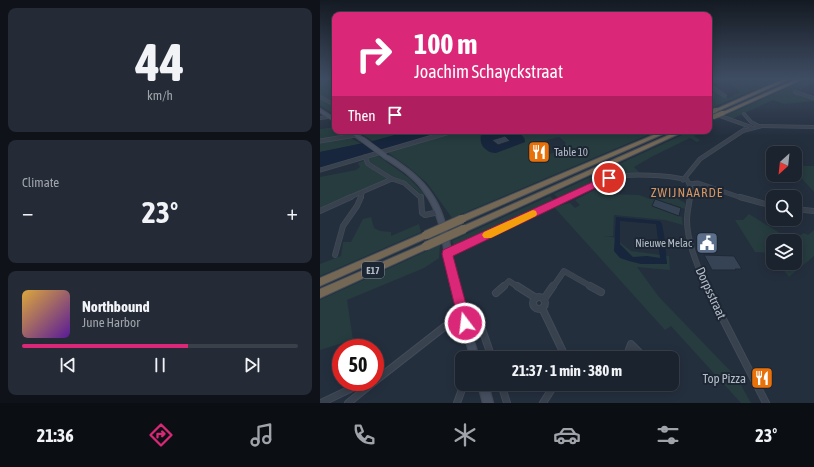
<!DOCTYPE html>
<meta charset="utf-8">
<style>
:root{--surface:#1b232e;--page:#242b36;--text:#f1f3f6;--muted:#a0a4aa;--line:#39404a;--accent:#db2777}
body{margin:0;font-family:"Asap Condensed",sans-serif;background:var(--page);color:var(--text);height:100vh;display:flex;flex-direction:column;font-size:15px;white-space:nowrap}
*{box-sizing:border-box;margin:0}
p{font-size:13px;color:var(--muted)}
.icon{flex:none;width:22px;height:22px;fill:none;stroke:currentColor;stroke-width:2;stroke-linecap:round;stroke-linejoin:round}
.map{position:relative;flex:1;overflow:hidden}
.sheet{display:flex;flex-direction:column;gap:8px;padding:8px;background:#0f1319;width:320px}
.sheet>*{flex:none}
.banner{position:absolute;left:12px;top:12px;width:380px;height:122px;border-radius:8px;box-shadow:0 2px 10px #0003,0 0 0 1px var(--line);background:#db2777;color:#fff;overflow:hidden}
.needle{width:26px;rotate:207deg}
.buttons{position:absolute;left:446px;top:146px;display:grid;gap:8px}
.buttons a{display:grid;place-items:center;width:36px;height:36px;border-radius:8px;background:var(--surface);box-shadow:0 2px 10px #0003,0 0 0 1px var(--line);font-size:20px}
.speed{position:absolute;left:12px;top:339px;display:flex;gap:8px;font-size:20px;font-weight:700;text-align:center}
.speed>*{display:grid;place-content:center;width:52px;height:52px;border-radius:50%;background:var(--surface);box-shadow:0 2px 10px #0003,0 0 0 1px var(--line);line-height:1}
.speed .limit{border:6px solid #d22;background:#fff;color:#111}
.pin{position:absolute;display:grid;place-items:center;width:34px;height:34px;color:#fff;margin:-17px;border:2px solid #fff;border-radius:50%;box-shadow:0 1px 4px #0007}
.me{position:absolute;width:44px;margin:-22px;rotate:345deg;stroke-linejoin:round;filter:drop-shadow(0 0 3px #0008)}
.turn{display:flex;align-items:center;gap:14px;height:84px;padding:0 16px;font-size:18px}
.turn .icon{width:52px;height:52px;stroke-width:2.5}
.turn b{display:block;font-size:28px;line-height:34px}
.then{display:flex;align-items:center;height:38px;padding:0 16px;background:#0003;gap:8px;font-size:15px}
.big{font-size:30px;font-weight:700;line-height:1.1}
.sheet .widget{flex:1;display:flex;flex-direction:column;justify-content:center;gap:6px;min-width:0;padding:0 14px;border-radius:8px;background:var(--page)}
.sheet .dial{align-items:center;gap:0}
.dial b{font-size:52px;line-height:1}
.song{display:flex;align-items:center;gap:12px}
.cover{width:48px;height:48px;border-radius:6px;background:linear-gradient(135deg,hsl(40 70% 55%),hsl(270 70% 35%))}
.played{height:4px;border-radius:2px;background:linear-gradient(90deg,var(--accent) 60%,var(--line) 60%)}
.keys{display:flex;justify-content:space-around;direction:ltr}
.heat{display:flex;justify-content:space-between;align-items:center;font-size:22px;direction:ltr}
.trip{position:absolute;left:135px;top:351px;width:224px;height:40px;border-radius:8px;background:var(--surface);box-shadow:0 2px 10px #0003,0 0 0 1px var(--line);font-weight:700;line-height:40px;text-align:center}
.menu{display:flex;height:64px;justify-content:space-around;align-items:center;background:#0b0e12;color:var(--muted)}
.menu .icon{width:28px;height:28px}
.menu .selected{color:var(--accent)}
.menu b{font-size:18px;color:var(--text)}
main{display:flex;flex:1;min-height:0}
.map>svg:first-child{display:block}
</style>
<main>
<section class="sheet">
<div class="widget dial"><b>44</b><p>km/h</p></div>
<div class="widget"><p>Climate</p>
<div class="heat"><a>−</a><b class="big">23°</b><a>+</a></div>
</div>
<div class="widget">
<div class="song"><i class="cover"></i><div><b>Northbound</b><p>June Harbor</p></div></div>
<div class="played"></div>
<div class="keys"><svg class="icon" aria-label="previous" viewBox="0 0 24 24"><path d="M18 5L8 12l10 7zM5 5v14"/></svg><svg class="icon" aria-label="pause" viewBox="0 0 24 24"><path d="M8 5v14M16 5v14"/></svg><svg class="icon" aria-label="next" viewBox="0 0 24 24"><path d="M6 5l10 7-10 7zM19 5v14"/></svg></div>
</div>
</section>
<div class="map">
<svg width="494" height="403" viewBox="0 0 494 403">
<rect width="100%" height="100%" fill="#242f3e"/>
<!-- green -->
<g fill="#263c3f" fill-rule="evenodd">
<path d="M0,79H15V115L0,105Z"/>
<path d="M416,79H461L389,109V102L393,94L391,88L408,98L420,92L410,84L412,80Z"/>
<path d="M487,79H494V82L476,93L494,99V101L464,104L453,100L412,119L405,116Z"/>
<path d="M15,127V131H23L26,133L20,137L0,140V129Z"/>
<path d="M38,131H89L53,141Z"/>
<path d="M128,131H165L160,136L162,144L169,152L205,142V139L198,131H337L132,218L107,183L88,167L63,149ZM239,137L246,143L241,150L227,155L215,143Z"/>
<path d="M371,131H386L374,136L380,140L377,142L370,138L333,156L314,167L321,174H294L287,176L241,198H238L234,194Z"/>
<path d="M31,138L41,144L0,152V142Z"/>
<path d="M57,155L89,178L105,195L103,196C93,187 85,179 72,178L0,209V177L36,170L40,167L38,163Z"/>
<path d="M475,157L480,162H476L480,166H494V192L475,171Z"/>
<path d="M292,181L290,194L319,195L330,199C338,184 356,198 365,203V209L353,205L351,203L350,204L335,199L332,206L362,217L363,225L345,220L294,215L293,236L283,237H293L311,251L349,256L350,270L317,267L339,297L417,378L431,403H421L351,326L345,330L234,207L250,203L255,208L260,205L255,200Z"/>
<path d="M230,196L234,200L232,203L142,244L134,245L132,241Z"/>
<path d="M429,214L473,241H453V256L450,253L435,252L415,220H423Z"/>
<path d="M51,217L54,228L60,231L71,232V236L99,224L101,232L0,276V264L21,256L23,242H31L43,219Z"/>
<path d="M494,230V256L469,277L458,263H475V238L484,233L488,235Z"/>
<path d="M120,245L119,258L104,268L27,300L33,340L0,350V300Z"/>
</g>
<!-- water -->
<g fill="#17263c">
<path d="M89,131H128L69,149L50,153L19,164L0,168V152L53,141Z"/>
<path d="M165,131H198L204,138L205,142L176,153C164,153 155,140 165,131Z"/>
<path d="M296,217L340,221L342,224L345,241L338,240L336,224L300,221V244L313,257L327,256L340,258L338,242L345,243L347,264H321L309,261L300,258L294,251Z"/>
</g>
<!-- building -->
<g fill="#364354" stroke="#1f2835">
<path d="M185,136L190,141L178,145L172,140Z"/>
<path d="M335,199L361,208L359,216L332,206Z"/>
<path d="M384,255L414,256L422,269H415L416,270H392Z"/>
</g>
<g fill="none" stroke-linecap="round" stroke-linejoin="round">
<!-- street-far3 casing -->
<g stroke="#414a57" stroke-width="4">
<g id="street-far3">
<path d="M389,85L405,96"/>
<path d="M389,85L392,96L389,100"/>
<path d="M475,92L494,98"/>
<path d="M0,97L15,105"/>
<path d="M389,112L431,127"/>
<path d="M424,114L431,122L439,126"/>
<path d="M0,118L15,116"/>
<path d="M423,131L442,126L494,127"/>
</g>
</g>
<!-- street-far2 casing -->
<g stroke="#414a57" stroke-width="5">
<g id="street-far2">
<path d="M0,141L36,135"/>
<path d="M45,157L48,164L72,179"/>
<path d="M0,170L133,131"/>
<path d="M363,180L380,159L424,130"/>
<path d="M369,184L378,183L422,198"/>
<path d="M28,198L72,179L84,183L101,198"/>
<path d="M41,198L42,193"/>
<path d="M246,198C260,192 275,181 290,178C309,173 349,175 367,180L371,188L370,198"/>
</g>
</g>
<!-- street-far1 casing -->
<g stroke="#414a57" stroke-width="6">
<g id="street-far1">
<path d="M101,197L102,213L105,215L119,212"/>
<path d="M370,197C369,205 367,212 367,220C367,242 378,267 386,287"/>
<path d="M420,197L453,206"/>
<path d="M475,209L494,211"/>
<path d="M0,211L31,197"/>
<path d="M127,254L248,197"/>
<path d="M15,255L23,226L37,206L41,197"/>
<path d="M183,287L189,281L198,287"/>
<path d="M233,287L244,271L272,287"/>
</g>
</g>
<!-- street casing -->
<g stroke="#414a57" stroke-width="8">
<g id="street">
<path d="M197,286L216,298"/>
<path d="M270,286L281,292"/>
<path d="M386,286L446,403"/>
<path d="M176,293L184,286"/>
<circle cx="219" cy="303" r="6"/>
<path d="M224,299L233,286"/>
<path d="M222,308L246,358"/>
<path d="M162,329L172,358"/>
<path d="M306,358L311,344L323,356L319,358"/>
<path d="M55,377L62,373"/>
<path d="M55,381L128,324L142,315"/>
<path d="M181,384L187,403"/>
<path d="M275,384L278,386L282,384"/>
<path d="M1,403L45,382"/>
<path d="M28,403L54,382"/>
<path d="M137,403L144,384"/>
<path d="M223,403L235,384"/>
</g>
</g>
<!-- secondary casing -->
<g stroke="#414a57" stroke-width="2.5">
<g id="secondary">
<path d="M0,109L8,114V116H6L0,112Z"/>
<path d="M28,131H33L44,139L42,140H40Z"/>
<path d="M63,155C70,155 76,161 82,165C128,197 125,229 137,279C143,306 151,332 159,358H151C143,331 135,305 129,278C123,249 123,218 105,193C95,177 78,167 63,157Z"/>
<path d="M158,384H168L173,403H163Z"/>
</g>
</g>
<!-- highway casing -->
<g stroke="#434c59" stroke-width="2">
<g id="highway">
<path d="M464,79H470L398,111L394,110Z"/>
<path d="M477,79H483L405,114L401,113Z"/>
<path d="M343,131H350L145,221H139L138,219L139,217Z"/>
<path d="M358,131H365L147,231L144,232L141,231L140,229L141,227Z"/>
<path d="M106,232L109,233L110,235L109,237L0,286V278Z"/>
<path d="M106,243L109,244L110,246L109,248L0,298V289Z"/>
</g>
</g>
<!-- street-far3 -->
<use href="#street-far3" stroke="#38414e" stroke-width="2.5"/>
<!-- street-far2 -->
<use href="#street-far2" stroke="#38414e" stroke-width="3.5"/>
<!-- street-far1 -->
<use href="#street-far1" stroke="#38414e" stroke-width="4.5"/>
<!-- street -->
<use href="#street" stroke="#38414e" stroke-width="6"/>
<!-- secondary -->
<use href="#secondary" fill="#465061" fill-rule="evenodd"/>
<!-- highway -->
<use href="#highway" fill="#746855" fill-rule="evenodd"/>
<!-- secondary-bridge-far1 casing -->
<g stroke="#414a57" stroke-width="5" stroke-linecap="butt">
<path id="secondary-bridge-far1" d="M7,115L15,120"/>
</g>
<!-- secondary-bridge casing -->
<g stroke="#414a57" stroke-width="6" stroke-linecap="butt">
<path id="secondary-bridge" d="M42,139L65,156"/>
</g>
<!-- highway-bridge-far1 casing -->
<g stroke="#434c59" stroke-width="6" stroke-linecap="butt">
<g id="highway-bridge-far1">
<path d="M389,113L396,110"/>
<path d="M393,117L403,113"/>
</g>
</g>
<!-- highway-bridge casing -->
<g stroke="#434c59" stroke-width="10" stroke-linecap="butt">
<g id="highway-bridge">
<path d="M106,235L142,219"/>
<path d="M106,246L144,229"/>
</g>
</g>
<!-- secondary-bridge-far1 -->
<use href="#secondary-bridge-far1" stroke="#465061" stroke-width="3.5"/>
<!-- secondary-bridge -->
<use href="#secondary-bridge" stroke="#465061" stroke-width="4.5"/>
<!-- highway-bridge-far1 -->
<use href="#highway-bridge-far1" stroke="#746855" stroke-width="4.5"/>
<!-- highway-bridge -->
<use href="#highway-bridge" stroke="#746855" stroke-width="8"/>
</g>
<!-- sky -->
<linearGradient id="sky" x2="0" y2="1"><stop stop-color="#141a22"/><stop offset="0.58" stop-color="#3f4d63"/><stop offset="1" stop-color="#3f4d63" stop-opacity="0"/></linearGradient>
<rect width="494" height="136" fill="url(#sky)"/>
<!-- route -->
<path fill="#db2777" stroke="#8e194d" d="M286,176H289L293,178L292,180L133,256L151,323L149,327L145,329L140,327L122,254L123,250Z"/>
<!-- slow -->
<path fill="#f59e0b" d="M213,210L216,211L217,214L216,216L171,238H164L162,235L164,232Z"/>
<!-- icons -->
<defs>
<g id="restaurant-square" transform="scale(1.15)"><rect x="-9" y="-9" width="18" height="18" rx="4" fill="#e8710a" stroke="#1d2633"/><path d="M-5-6h1v4h1v-4h1v4h1v-4h1v5L-1.5 .5V6h-2V.5L-5-1ZM5-6V6H3V1.5H1.5Q1.5-4 5-6Z" fill="#fff"/></g>
<g id="civic-square" transform="scale(1.15)"><rect x="-9" y="-9" width="18" height="18" rx="4" fill="#5c6f8a" stroke="#1d2633"/><path d="M-.6-6.5H3V-4.5H.6V-3L4-1V1h2V6H-6V1h2V-1L-.6-3ZM-1.2 2.5V6h2.4V2.5Z" fill="#fff"/></g>
</defs>
<g fill-rule="evenodd">
<use href="#restaurant-square" x="219" y="152"/>
<use href="#civic-square" x="387" y="243"/>
<use href="#restaurant-square" x="442" y="378"/>
</g>
<g text-anchor="middle" dominant-baseline="central" stroke-width="4" stroke-linejoin="round" paint-order="stroke">
<!-- shield labels -->
<rect fill="#1d2633" stroke="#878f9c" stroke-width="1" x="42" y="262" width="22" height="16" rx="3"/>
<g font-size="10" font-weight="bold" fill="#b4bcc9">
<text x="53" y="270">E17</text>
</g>
<!-- poi labels -->
<g font-size="11" fill="#b4bcc9" stroke="#1d2633" text-anchor="start">
<text x="234" y="152">Table 10</text>
<text x="372" y="243" text-anchor="end">Nieuwe Melac</text>
</g>
<!-- quarter labels -->
<g font-size="13" letter-spacing="1" fill="#d59563" stroke="#1d2633">
<text x="367" y="192">ZWIJNAARDE</text>
</g>
<!-- near-street labels -->
<g font-size="13" fill="#b4bcc9" stroke="#1d2633">
<text transform="translate(391 293) rotate(65)">Dorpsstraat</text>
</g>
<!-- near-poi labels -->
<g font-size="13" fill="#b4bcc9" stroke="#1d2633" text-anchor="end">
<text x="426" y="378">Top Pizza</text>
</g>
</g>
</svg>
<div class="buttons">
<a><svg class="needle" viewBox="-14 -14 28 28"><path d="M0-13l5 13h-10z" fill="#e53935"/><path d="M0 13l5-13h-10z" fill="#a0a4aa"/></svg></a>
<a><svg class="icon" aria-label="search" viewBox="0 0 24 24"><circle cx="10" cy="10" r="6"/><path d="M15 15l6 6"/></svg></a>
<a><svg class="icon" aria-label="layers" viewBox="0 0 24 24"><path d="M12 4l9 5-9 5-9-5zM3 14l9 5 9-5"/></svg></a>
</div>
<div class="speed"><div class="limit">50</div></div>
<div class="pin" style="left:289px;top:178px;background:#d93025"><svg class="icon" aria-label="arrive" viewBox="0 0 24 24"><path d="M6 21V4h12l-3 4 3 4H6"/></svg></div>
<svg class="me" style="left:145px;top:323px" viewBox="-20 -20 40 40"><circle r="17" fill="#db2777" stroke="#fff" stroke-width="3"/><path d="M0-11L8 9 0 5-8 9z" fill="#fff"/></svg>
<div class="trip">21:37 · 1 min · 380 m</div>
<div class="banner">
<div class="turn"><svg class="icon" aria-label="right" viewBox="0 0 24 24"><path d="M7 20v-9h11M14 6l5 5-5 5"/></svg><div><b>100 m</b>Joachim Schayckstraat</div></div>
<div class="then">Then<svg class="icon" aria-label="arrive" viewBox="0 0 24 24"><path d="M6 21V4h12l-3 4 3 4H6"/></svg></div>
</div>
</div>
</main>
<nav class="menu">
<b>21:36</b>
<svg class="icon selected" aria-label="directions" viewBox="0 0 24 24"><path d="M12 3l9 9-9 9-9-9zM9 14v-3h6M13 9l2 2-2 2"/></svg>
<svg class="icon" aria-label="music" viewBox="0 0 24 24"><path d="M9 18V5l10-2v13"/><circle cx="6" cy="18" r="3"/><circle cx="16" cy="16" r="3"/></svg>
<svg class="icon" aria-label="phone" viewBox="0 0 24 24"><path d="M5 4h4l2 5-3 2q2 4 5 5l2-3 5 2v4C11 20 4 13 5 4z"/></svg>
<svg class="icon" aria-label="climate" viewBox="0 0 24 24"><path d="M12 3v18M4 7l16 10M4 17L20 7"/></svg>
<svg class="icon" aria-label="car" viewBox="0 0 24 24"><path d="M5 17H2v-5l4-1 3-4h7l3 4 3 1v5h-3M9 17h6M6 11h13"/><circle cx="7" cy="17" r="2"/><circle cx="17" cy="17" r="2"/></svg>
<svg class="icon" aria-label="filters" viewBox="0 0 24 24"><path d="M4 7h16M4 17h16"/><circle cx="9" cy="7" r="2"/><circle cx="15" cy="17" r="2"/></svg>
<b>23°</b>
</nav>
